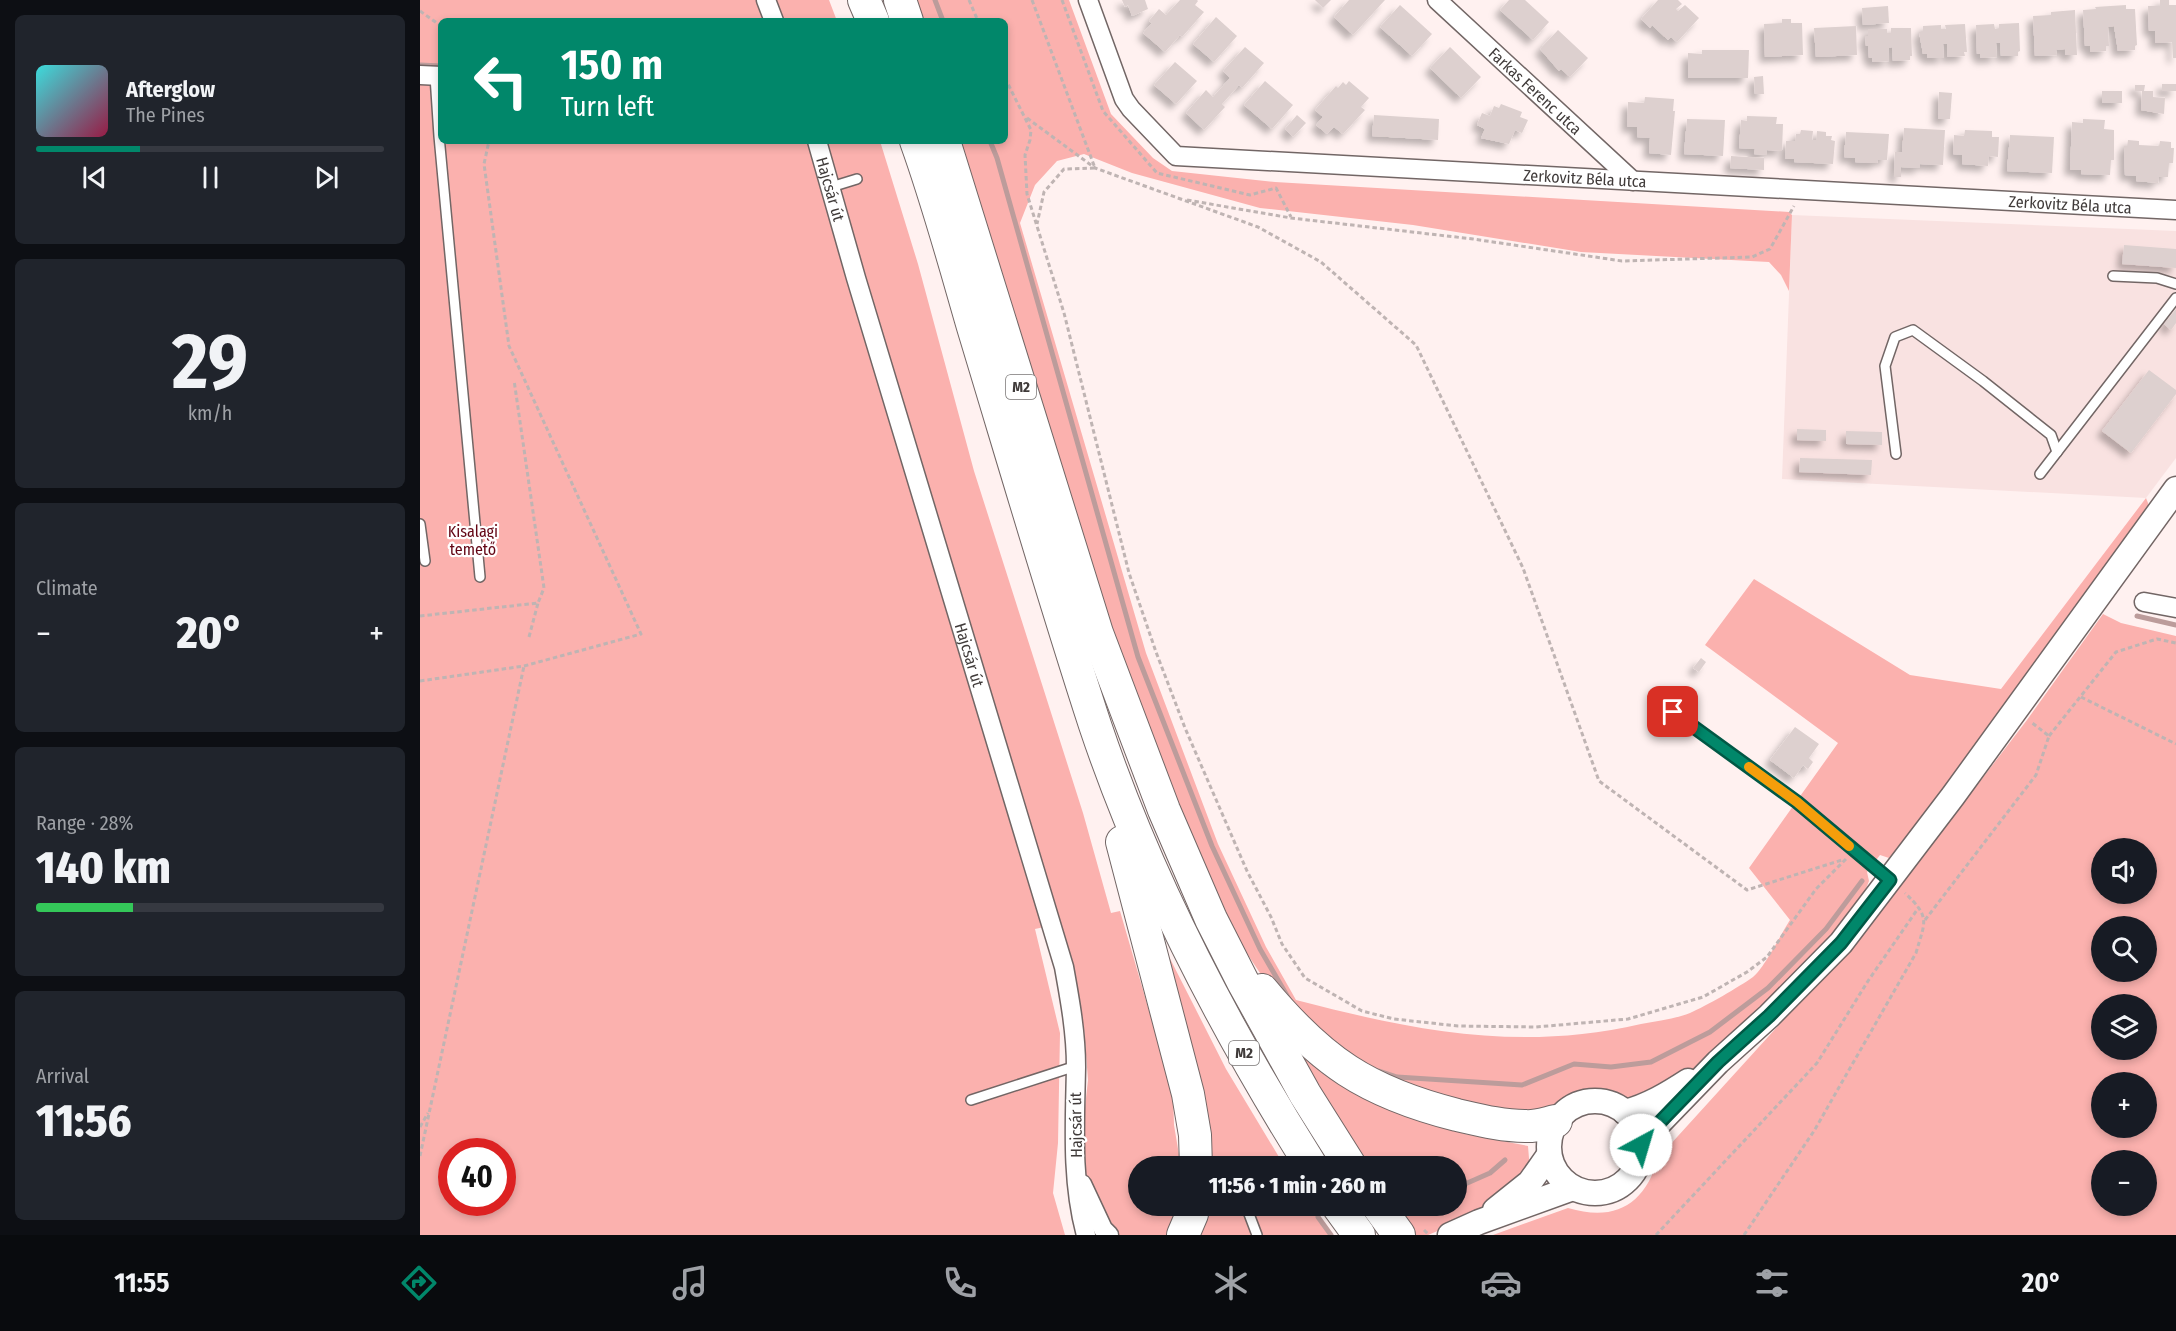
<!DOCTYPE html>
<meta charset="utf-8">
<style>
:root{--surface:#171b24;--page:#20242c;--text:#f1f3f6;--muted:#9ea1a6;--line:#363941;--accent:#01876a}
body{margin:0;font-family:"Fira Sans Condensed",sans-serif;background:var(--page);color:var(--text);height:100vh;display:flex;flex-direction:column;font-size:22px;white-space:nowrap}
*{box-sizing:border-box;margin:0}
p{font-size:20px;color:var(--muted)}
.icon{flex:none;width:33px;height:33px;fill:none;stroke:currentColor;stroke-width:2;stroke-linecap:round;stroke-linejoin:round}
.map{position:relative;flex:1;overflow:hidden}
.panel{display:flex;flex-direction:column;gap:15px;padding:15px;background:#0d0f14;width:420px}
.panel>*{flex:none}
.hud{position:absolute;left:18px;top:18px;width:570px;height:126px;border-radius:9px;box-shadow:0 3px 9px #0003;background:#01876a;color:#fff;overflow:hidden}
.fabs{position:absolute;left:1671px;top:838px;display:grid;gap:12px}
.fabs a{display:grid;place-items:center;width:66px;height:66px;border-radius:50%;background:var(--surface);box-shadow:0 3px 9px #0003;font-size:30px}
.speed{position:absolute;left:18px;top:1138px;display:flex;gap:12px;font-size:30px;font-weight:700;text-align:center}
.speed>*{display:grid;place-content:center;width:78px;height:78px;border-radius:50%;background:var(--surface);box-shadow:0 3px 9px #0003;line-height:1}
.speed .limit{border:9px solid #d22;background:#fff;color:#111}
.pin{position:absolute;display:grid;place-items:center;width:51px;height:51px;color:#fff;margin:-26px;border-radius:12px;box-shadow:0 3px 9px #0006}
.me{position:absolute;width:66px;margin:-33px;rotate:39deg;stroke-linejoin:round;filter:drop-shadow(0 0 4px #0008)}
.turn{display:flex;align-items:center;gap:21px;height:126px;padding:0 24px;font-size:27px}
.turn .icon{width:78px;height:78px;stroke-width:2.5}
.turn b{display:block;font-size:42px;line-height:51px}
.big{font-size:45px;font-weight:800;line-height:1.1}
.panel .card{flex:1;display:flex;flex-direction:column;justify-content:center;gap:9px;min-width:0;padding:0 21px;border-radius:9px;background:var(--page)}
.panel .dial{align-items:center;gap:0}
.dial b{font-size:78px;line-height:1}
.song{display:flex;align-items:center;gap:18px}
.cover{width:72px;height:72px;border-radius:9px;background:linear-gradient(135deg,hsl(180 70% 55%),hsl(340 70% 35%))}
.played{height:6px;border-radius:3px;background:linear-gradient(90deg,var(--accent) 30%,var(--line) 30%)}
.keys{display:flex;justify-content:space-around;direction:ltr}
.heat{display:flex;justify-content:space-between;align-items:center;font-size:33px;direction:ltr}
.charge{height:9px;border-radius:4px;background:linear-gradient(90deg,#34c759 28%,var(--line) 0)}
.trip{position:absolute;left:708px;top:1156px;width:339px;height:60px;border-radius:30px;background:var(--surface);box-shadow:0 3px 9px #0003;font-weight:800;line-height:60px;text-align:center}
.dock{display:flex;height:96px;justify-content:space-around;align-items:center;background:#090b0e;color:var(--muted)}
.dock .icon{width:42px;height:42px}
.dock .selected{color:var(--accent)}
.dock b{font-size:27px;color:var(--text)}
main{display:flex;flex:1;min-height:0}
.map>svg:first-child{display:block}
</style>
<main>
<section class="panel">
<div class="card">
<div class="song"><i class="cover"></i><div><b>Afterglow</b><p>The Pines</p></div></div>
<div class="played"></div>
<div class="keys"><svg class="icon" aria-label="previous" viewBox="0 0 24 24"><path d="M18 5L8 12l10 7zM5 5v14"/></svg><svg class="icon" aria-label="pause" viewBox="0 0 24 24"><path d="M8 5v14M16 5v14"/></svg><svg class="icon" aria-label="next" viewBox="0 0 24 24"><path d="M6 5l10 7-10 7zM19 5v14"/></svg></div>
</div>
<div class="card dial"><b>29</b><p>km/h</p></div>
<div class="card"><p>Climate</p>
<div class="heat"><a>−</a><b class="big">20°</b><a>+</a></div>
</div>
<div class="card"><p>Range · 28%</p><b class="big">140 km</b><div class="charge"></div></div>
<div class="card"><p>Arrival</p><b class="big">11:56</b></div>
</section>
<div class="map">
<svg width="1756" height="1235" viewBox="0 0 1756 1235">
<defs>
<filter id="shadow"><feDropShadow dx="-5.5" dy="5.5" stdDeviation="3" flood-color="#0004"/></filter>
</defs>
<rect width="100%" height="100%" fill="#fff1f0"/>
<!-- built -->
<path fill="#f9e2e1" d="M1372,215L1756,231V458L1726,498L1362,479Z"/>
<!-- green -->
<g fill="#fbb1ae" fill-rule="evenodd">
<path d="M0,0H409L417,21H21V141H460L498,264L554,471L663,813L691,913L700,911L753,1093L754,1125L761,1167H718V1206H758L749,1233L747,1235H696L667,1179L661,1143L668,1080L664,1028L638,924L615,929L640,1033L638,1143L633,1193L645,1235H0ZM32,1152H82V1203H32Z"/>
<path d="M486,0H649L691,114L733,158L752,171L855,182L1369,212L1372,215L1369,291L1361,275L1349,262L1161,252L993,225L840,208L712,173L664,154L637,161L615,185L600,223L726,653L798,844L846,947L876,1000C995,1031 1099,1052 1221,1024C1237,1021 1255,1019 1270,1013C1286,1006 1319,987 1333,977C1344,969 1362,932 1370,920L1329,868L1418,743L1285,645L1334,579L1490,675L1581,689L1726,498L1730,508L1476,852L1469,858L1460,855L1447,872L1449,881L1443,896L1413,937L1291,1058L1259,1082L1215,1102C1186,1093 1168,1086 1140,1102C1133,1106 1128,1113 1121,1118L951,1080L850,988L800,913L688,634L532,141H585V21H494Z"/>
<path d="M1683,614L1701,623L1756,636V1235H1073L1148,1208C1195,1222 1225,1205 1238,1158L1428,949L1479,887L1607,720ZM1682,849H1726V894H1682ZM1682,927H1726V972H1682ZM1682,1005H1726V1050H1682ZM1682,1083H1726V1128H1682ZM1682,1161H1726V1206H1682Z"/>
<path d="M734,927L806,1069L865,1167H782Z"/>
<path d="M856,1028L902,1073L947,1100L971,1111L1045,1134L1108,1146L1110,1171L1061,1213L1008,1235H994L970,1206H1036V1167H943Z"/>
<path d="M780,1206H892L913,1235H773Z"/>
</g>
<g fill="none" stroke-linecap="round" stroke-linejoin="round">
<!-- stream -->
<g stroke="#bc9c9b" stroke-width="5">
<path d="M515,0L523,21"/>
<path d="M0,65L21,66"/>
<path d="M570,141L577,158L718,657L792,846L840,949L869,999"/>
<path d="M1717,616L1756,625"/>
<path d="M959,1071L977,1077L1102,1085L1154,1064L1191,1067L1231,1062L1290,1032L1348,988L1406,929L1442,881"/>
<path d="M1036,1188L1070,1173L1085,1160"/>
<path d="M898,1217L911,1235"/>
</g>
</g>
<!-- building -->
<g fill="#ddd0cf" filter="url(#shadow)">
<path d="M702,0H725L728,9L712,16L708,5L705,7Z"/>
<path d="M760,0H777L778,1L775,5L784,12L762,37L760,35L745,52L723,33L732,23L729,21L739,9L746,15Z"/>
<path d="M895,0H911L903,8Z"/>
<path d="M929,0H965L933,35L914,17Z"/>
<path d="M1089,0H1105L1129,22L1113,40L1080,10Z"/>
<path d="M1238,0H1258L1262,4L1256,9L1258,11L1265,5L1279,18L1257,42L1251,37L1248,40L1232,25L1230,28L1221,19Z"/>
<path d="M1740,0H1749V5H1756V58H1753L1752,42L1735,43V31H1729L1728,6H1740Z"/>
<path d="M980,5L1012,34L992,56L960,27Z"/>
<path d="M1706,5V9H1715L1717,45L1715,46V50L1698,51L1694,26L1688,27L1689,46H1686V51L1670,52V46H1665L1663,10L1676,9L1675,7Z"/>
<path d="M1468,6L1469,23L1443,25L1442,8Z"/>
<path d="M1655,10L1657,55H1645V49L1636,50L1637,55L1615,56L1613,16L1631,15V12Z"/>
<path d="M796,17L817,36L794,62L773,44Z"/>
<path d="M1362,19H1371V23H1382L1383,55L1345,57L1344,24L1362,23Z"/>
<path d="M1599,23L1600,51L1598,52V56H1581L1580,43H1576L1577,57L1560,58V54H1557L1556,25L1574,24L1575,29L1579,28V24Z"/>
<path d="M1545,24L1547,52H1544L1545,56L1527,57V44H1523L1524,58H1507V54H1503L1499,32H1503V26L1521,25V29H1526L1525,25Z"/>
<path d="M1436,26L1437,55L1396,57L1394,28Z"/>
<path d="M1471,28H1491L1492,56H1490V60L1473,61L1472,47L1469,48V61L1452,62V58H1449L1448,46H1446L1445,36H1448V29H1467V33H1471Z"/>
<path d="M1138,30L1168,58L1150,77L1141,69L1139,71L1120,49Z"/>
<path d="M825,47L844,63L822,88L819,85L802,104L805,107L784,130L766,113L786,90L793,97L810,78L803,71Z"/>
<path d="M1030,47L1061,77L1041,98L1010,68Z"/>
<path d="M1282,50H1329L1328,78H1268V53L1282,54Z"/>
<path d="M755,62L777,81L756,104L734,85Z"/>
<path d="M1343,76L1344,94H1335L1334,77Z"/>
<path d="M845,81L873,105L852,129L824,105Z"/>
<path d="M929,81L949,98L941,107L945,110L923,134L914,127L907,134L896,125L903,117L895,110L916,86L918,88L923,82L926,85Z"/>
<rect x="1742" y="84" width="14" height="7"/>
<path d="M1715,85H1725L1724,91H1733V97L1745,98L1744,114L1721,110L1722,91H1715Z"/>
<rect x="1682" y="91" width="20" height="12"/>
<path d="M1519,92L1532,93L1530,119H1518Z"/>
<path d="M1225,97L1254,99L1253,111H1255L1251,155L1229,153L1230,138L1217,137V127H1207L1208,102L1224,103Z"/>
<path d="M1081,104L1102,112L1100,117L1108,120L1102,133L1095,130L1089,144L1061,138L1065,129L1057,125L1062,113L1070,116L1074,106L1079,108Z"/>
<path d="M877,115L886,123L873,137L865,129Z"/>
<path d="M954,115L1019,119L1018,140L952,136Z"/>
<path d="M1327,116L1357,117L1356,124H1363L1362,151L1347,150V155L1334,154L1335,149L1319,148L1321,120L1327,121Z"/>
<path d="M1267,119L1305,120L1303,156L1264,154Z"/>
<path d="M1663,119L1685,120L1684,129L1694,130V160H1691L1690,175L1661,174V170H1650L1652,122L1663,123Z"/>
<path d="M1484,128L1525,130L1523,165L1500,164V168L1481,167V177H1474L1475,152H1482Z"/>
<path d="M1381,130L1393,131L1392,140H1396L1397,131L1406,132V136H1412L1411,140L1415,141L1413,164L1374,162V159H1365L1366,141H1375L1376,134H1380Z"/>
<path d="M1545,130L1572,131V137H1579L1578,157L1569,156L1568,166L1542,164V155L1533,154L1534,135L1544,136Z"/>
<path d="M1426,132L1469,134L1467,160H1458L1457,163H1447L1435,162V158L1424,157Z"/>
<path d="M1590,135L1634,137L1632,173L1587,171Z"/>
<path d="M1708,140L1719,141V145L1739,146L1740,141L1751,142V148H1754L1753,163H1749L1748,177H1739L1738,183L1716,181V176L1705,175L1704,146H1707Z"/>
<path d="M1311,156L1344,158V170L1310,168Z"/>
<path d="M1704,245L1756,249V268L1702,264Z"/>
<path d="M1756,309V323L1751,330L1744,324Z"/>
<path d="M1729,370L1756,390V394L1711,453L1682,431Z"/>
<path d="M1377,429L1406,430V441L1377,440Z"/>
<path d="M1426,431L1462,432V445L1426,444Z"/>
<path d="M1380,458L1452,460L1451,475L1379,472Z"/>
<path d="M1281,658L1286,662L1279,672L1273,668Z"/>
<path d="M1375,727L1399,744L1389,758L1393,762L1388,769L1383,765L1374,778L1350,760Z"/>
</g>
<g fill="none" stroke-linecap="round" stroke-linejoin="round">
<!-- lane casing -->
<g stroke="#726665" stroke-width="12">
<g id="lane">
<path d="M15,76L19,136L60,577"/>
<path d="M411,187L437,179"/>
<path d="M1693,276L1737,278L1756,284"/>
<path d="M1476,454L1465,366L1475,337L1493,330L1563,381L1631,435L1637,452"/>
<path d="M1620,474L1756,298"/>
<path d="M0,524L5,561"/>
<path d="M1253,712L1377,802L1470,879"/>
<path d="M551,1100L656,1066"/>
<path d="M826,1206L837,1235"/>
</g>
</g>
<!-- street casing -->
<g stroke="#726665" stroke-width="21">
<g id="street">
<path d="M346,0L354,21"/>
<path id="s1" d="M668,0L704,99L711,109L756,156L1756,210"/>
<path id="s2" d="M1017,0L1213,181"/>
<path d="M0,75L21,76"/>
<path id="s3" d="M397,141L436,278L644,967C650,1000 656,1033 656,1067C655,1122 651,1181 666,1235"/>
<path d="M1724,602L1756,608"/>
<path d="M662,1184L683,1229L689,1235"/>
</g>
</g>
<!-- secondary casing -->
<g stroke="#726665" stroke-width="27">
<g id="secondary">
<circle cx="1175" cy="1147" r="46"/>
<path d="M1205,1112C1228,1106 1248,1094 1268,1081"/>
<path d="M1221,1145L1240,1122L1298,1062L1349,1016L1421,943L1533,796L1756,489"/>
<path d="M1075,1210L1110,1182L1129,1155"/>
<path d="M1030,1235L1059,1222L1153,1188"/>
</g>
</g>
<!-- highway casing -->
<g stroke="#726665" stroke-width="34">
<g id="highway">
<path d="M444,0L453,21"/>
<path d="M480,0L487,21"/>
<path d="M496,141C518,202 535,265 553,327C593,459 632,593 675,725C727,880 805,1029 892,1167"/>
<path d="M524,141L677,633L744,810L791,919L823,982L885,1094L931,1167"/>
<path d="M702,842L768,1094L775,1135L776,1167"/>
<path d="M842,990C901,1061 946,1092 1037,1115C1059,1120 1082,1126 1105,1126C1115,1127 1126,1123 1136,1121"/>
<path d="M918,1206L939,1235"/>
<path d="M958,1206L979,1235"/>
<path d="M763,1235L772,1214L773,1206"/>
</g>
</g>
<!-- path -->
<g stroke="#bfb4b3" stroke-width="3" stroke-dasharray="4.5 3" stroke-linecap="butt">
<path d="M549,0L558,21"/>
<path d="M612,0L675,168L644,169L624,192L617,224"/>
<path d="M642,0L683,111L737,173L830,195L856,188L871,217"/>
<path d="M0,11L21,26"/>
<path d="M585,78L611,130L610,140L605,155L607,194L644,313L709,573L736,652L765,728L827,871L851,917L862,944L885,978L942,1011L974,1019L1038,1026L1116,1027L1208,1019L1283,997L1327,972L1347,957L1396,889L1426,859"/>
<path d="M607,118L675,168L838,227L901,262L996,345L1103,568L1179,781L1327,890L1422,860"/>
<path d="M767,200L871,218L1053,239L1202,261L1332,257L1350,249L1374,206"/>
<path d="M0,616L118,603L124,588L94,380"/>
<path d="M109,637L118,603"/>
<path d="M0,681L104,666L221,634L89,346L64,164L69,141"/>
<path d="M1661,697L1756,744"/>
<path d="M1629,736L1696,652L1737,639L1756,643"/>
<path d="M1505,920L1616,775L1629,736L1611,722"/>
<path d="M0,1127L8,1113"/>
<path d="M0,1156L104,666"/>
<path d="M1004,1230L1009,1235"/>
<path d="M1236,1235L1397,1063L1448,981L1499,907"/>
<path d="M1324,1235L1394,1131L1496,953C1505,921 1511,918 1485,893"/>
</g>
<!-- lane -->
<use href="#lane" stroke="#fff" stroke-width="9"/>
<!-- street -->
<use href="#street" stroke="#fff" stroke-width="18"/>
<!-- secondary -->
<use href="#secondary" stroke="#fff" stroke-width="24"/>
<!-- highway -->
<use href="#highway" stroke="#fff" stroke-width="32"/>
</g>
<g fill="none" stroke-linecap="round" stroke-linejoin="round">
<!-- route casing -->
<g stroke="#015845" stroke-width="15">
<path id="route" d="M1221,1145L1240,1122L1298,1062L1349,1016L1421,943L1470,880L1377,802L1253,712"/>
</g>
<!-- route -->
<use href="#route" stroke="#01876a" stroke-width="10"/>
<!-- slow -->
<path stroke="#f59e0b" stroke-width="10" d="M1329,767L1377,802L1429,846"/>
</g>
<g text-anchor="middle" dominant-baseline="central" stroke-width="4.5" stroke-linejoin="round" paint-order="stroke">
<!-- shield labels -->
<g fill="#fff" stroke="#797675" stroke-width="1.5">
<rect x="586" y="375" width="30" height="24" rx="4.5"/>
<rect x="809" y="1041" width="30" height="24" rx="4.5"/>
</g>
<g font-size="15" font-weight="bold" fill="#403b3a">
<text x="601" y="387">M2</text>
<text x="824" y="1053">M2</text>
</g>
<!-- street labels -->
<g font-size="16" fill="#403b3a" stroke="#fff">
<text stroke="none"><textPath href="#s2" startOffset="134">Farkas Ferenc utca</textPath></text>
<text stroke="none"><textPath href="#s1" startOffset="592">Zerkovitz Béla utca</textPath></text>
<text stroke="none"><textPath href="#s3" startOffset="50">Hajcsár út</textPath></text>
<text stroke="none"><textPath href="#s1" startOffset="1078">Zerkovitz Béla utca</textPath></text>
<text stroke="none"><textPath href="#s3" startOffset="536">Hajcsár út</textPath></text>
<text transform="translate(656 1125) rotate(-91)">Hajcsár út</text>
</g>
<!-- park labels -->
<g font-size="16" fill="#630615" stroke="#fff">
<text x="53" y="531">Kisalagi<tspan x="53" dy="18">temető</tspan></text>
</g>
</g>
</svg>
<div class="fabs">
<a><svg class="icon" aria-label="sound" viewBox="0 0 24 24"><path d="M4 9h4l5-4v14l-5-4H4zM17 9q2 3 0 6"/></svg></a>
<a><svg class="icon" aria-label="search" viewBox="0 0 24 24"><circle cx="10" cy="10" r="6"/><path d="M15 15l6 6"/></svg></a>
<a><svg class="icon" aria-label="layers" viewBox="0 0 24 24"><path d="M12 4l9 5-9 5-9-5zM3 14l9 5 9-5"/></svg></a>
<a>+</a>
<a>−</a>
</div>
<div class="speed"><div class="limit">40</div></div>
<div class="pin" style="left:1253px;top:712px;background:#d93025"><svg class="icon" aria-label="arrive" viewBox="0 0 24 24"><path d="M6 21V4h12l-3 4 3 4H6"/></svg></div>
<svg class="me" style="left:1221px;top:1145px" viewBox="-20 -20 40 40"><circle r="19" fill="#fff"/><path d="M0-13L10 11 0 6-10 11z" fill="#01876a"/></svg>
<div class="trip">11:56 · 1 min · 260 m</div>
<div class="hud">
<div class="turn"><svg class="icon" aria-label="left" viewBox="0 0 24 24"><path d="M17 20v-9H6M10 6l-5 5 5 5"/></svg><div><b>150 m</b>Turn left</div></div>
</div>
</div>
</main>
<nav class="dock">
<b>11:55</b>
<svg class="icon selected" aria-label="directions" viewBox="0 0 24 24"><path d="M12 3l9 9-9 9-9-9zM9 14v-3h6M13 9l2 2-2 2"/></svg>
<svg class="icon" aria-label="music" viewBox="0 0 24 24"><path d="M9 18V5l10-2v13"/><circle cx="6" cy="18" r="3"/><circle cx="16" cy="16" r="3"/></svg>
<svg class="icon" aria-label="phone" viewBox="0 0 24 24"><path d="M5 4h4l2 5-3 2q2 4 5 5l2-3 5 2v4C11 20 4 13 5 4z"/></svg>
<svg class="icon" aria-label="climate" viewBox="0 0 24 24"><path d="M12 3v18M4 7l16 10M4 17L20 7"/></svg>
<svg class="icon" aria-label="car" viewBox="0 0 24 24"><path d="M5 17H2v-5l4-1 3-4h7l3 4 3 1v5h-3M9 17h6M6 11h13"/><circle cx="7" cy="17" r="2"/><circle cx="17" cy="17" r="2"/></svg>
<svg class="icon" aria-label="filters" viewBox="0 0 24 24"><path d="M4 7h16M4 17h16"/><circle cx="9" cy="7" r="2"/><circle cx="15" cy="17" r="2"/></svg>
<b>20°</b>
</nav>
